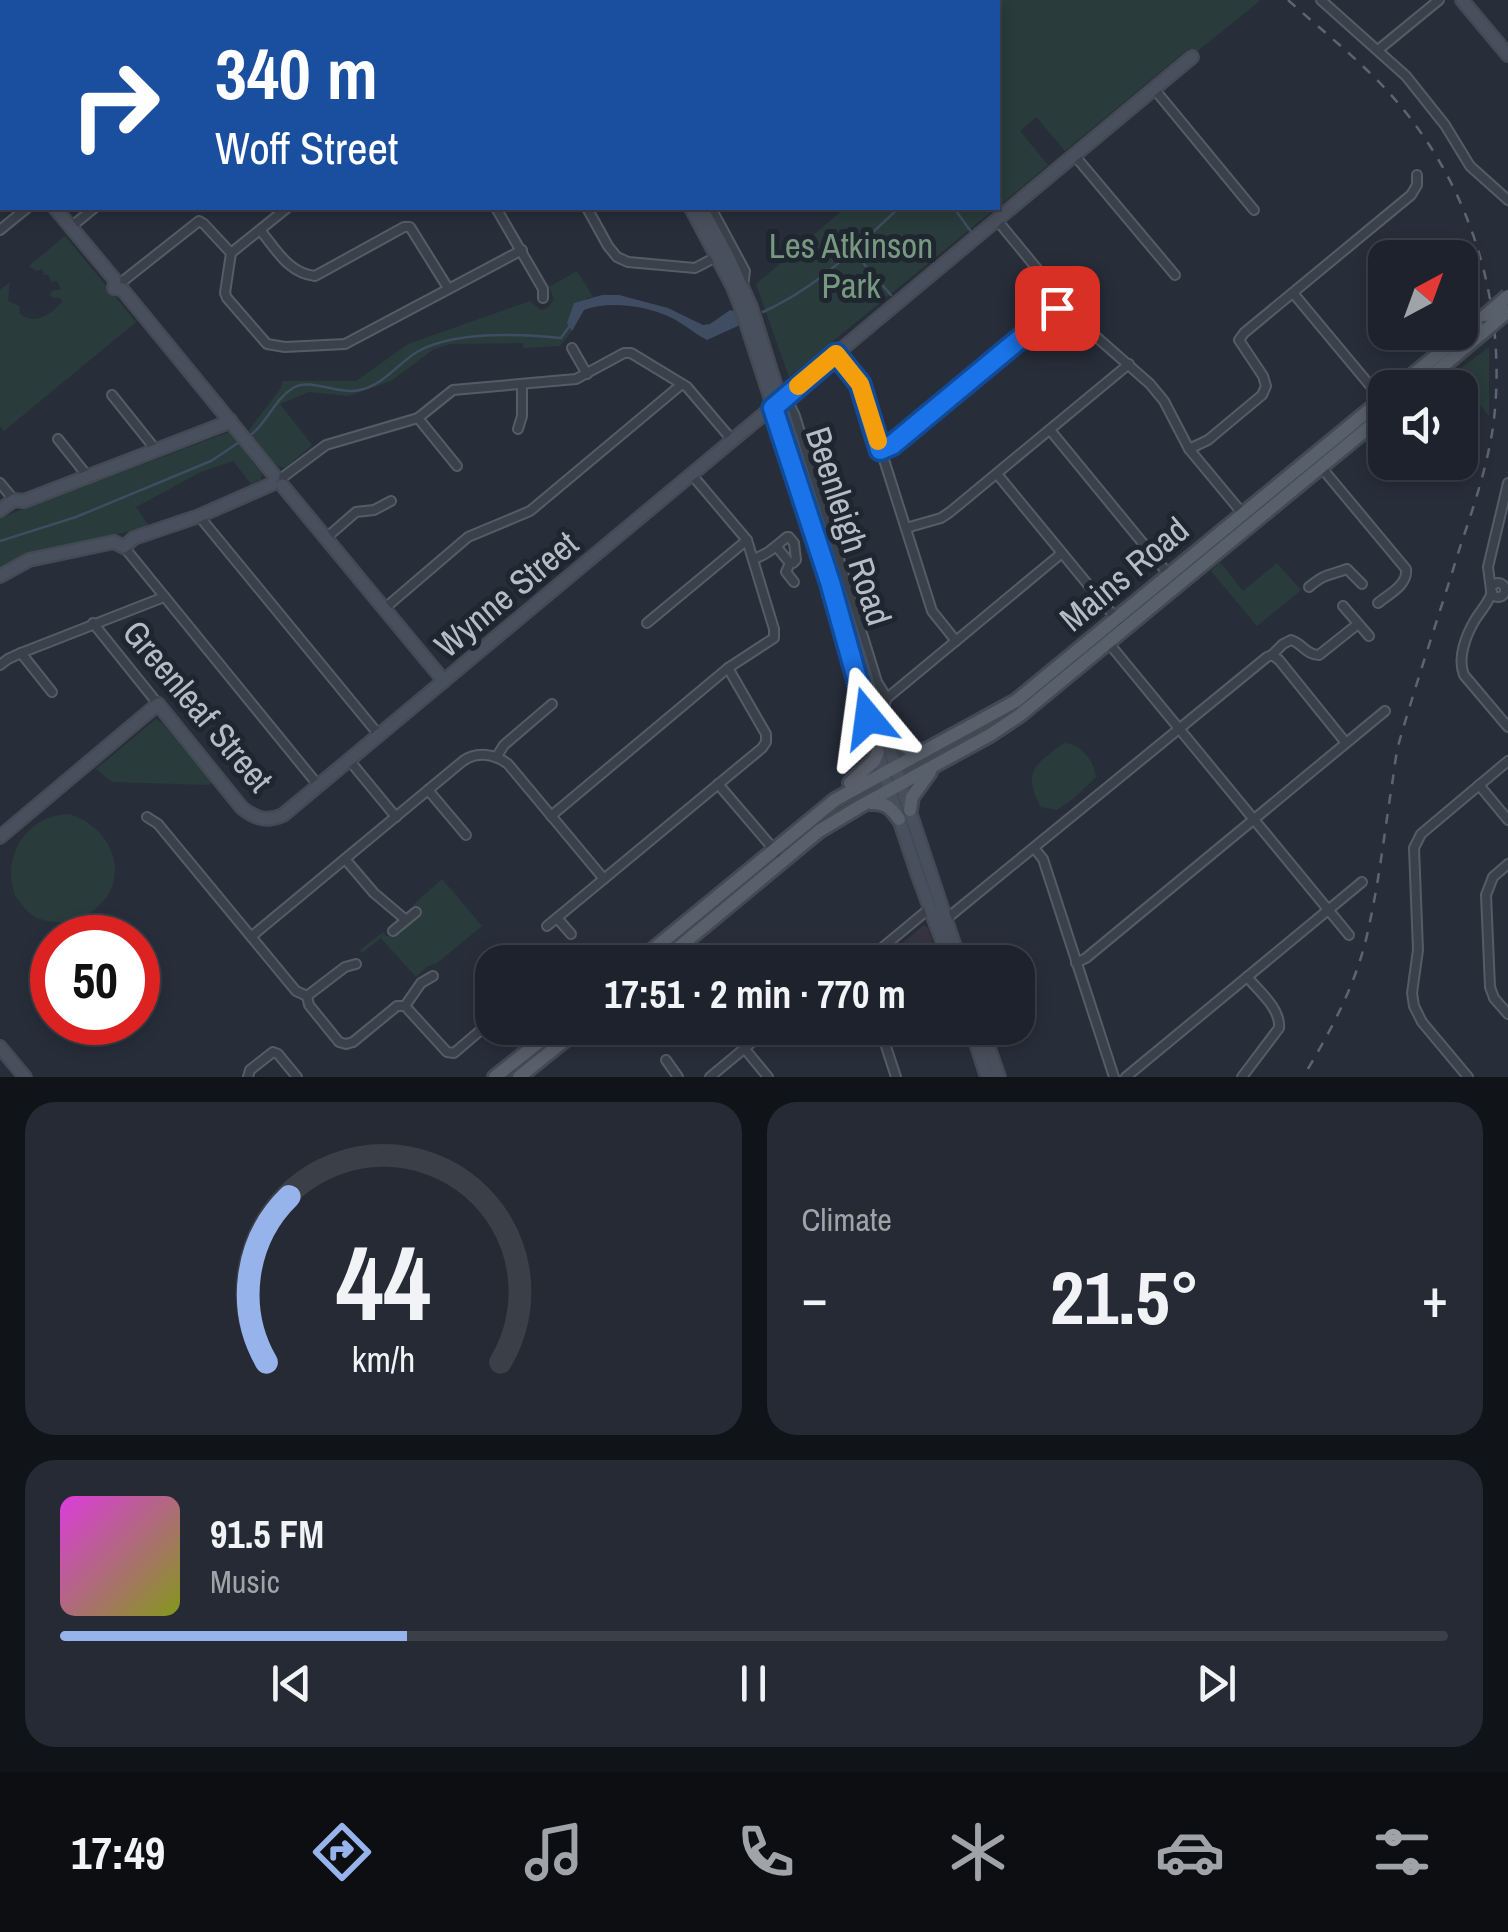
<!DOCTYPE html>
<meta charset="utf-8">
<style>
:root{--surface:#1d222c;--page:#252a34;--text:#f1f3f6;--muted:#a0a4a9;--line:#3b3f48;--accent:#96b4eb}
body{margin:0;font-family:"Archivo Narrow",sans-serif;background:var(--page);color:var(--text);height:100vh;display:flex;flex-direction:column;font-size:38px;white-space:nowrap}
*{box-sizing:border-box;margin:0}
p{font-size:32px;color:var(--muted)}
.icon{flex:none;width:55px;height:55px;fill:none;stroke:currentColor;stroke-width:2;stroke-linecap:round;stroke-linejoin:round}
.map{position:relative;height:1077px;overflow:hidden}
.details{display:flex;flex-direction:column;gap:25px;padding:25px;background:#101318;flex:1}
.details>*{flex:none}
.banner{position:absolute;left:0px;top:0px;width:1000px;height:210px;box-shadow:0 5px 15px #0003,0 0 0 2px var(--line);background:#1a4fa0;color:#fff;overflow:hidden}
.needle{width:65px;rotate:41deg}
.buttons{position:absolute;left:1368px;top:240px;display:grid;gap:20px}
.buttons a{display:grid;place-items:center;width:110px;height:110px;border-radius:20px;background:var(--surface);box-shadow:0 5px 15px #0003,0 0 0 2px var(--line);font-size:50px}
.speed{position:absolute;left:30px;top:915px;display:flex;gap:20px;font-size:50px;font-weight:700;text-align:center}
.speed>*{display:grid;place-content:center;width:130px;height:130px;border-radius:50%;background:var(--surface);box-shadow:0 5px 15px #0003,0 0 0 2px var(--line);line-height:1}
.speed .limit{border:15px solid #d22;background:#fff;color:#111}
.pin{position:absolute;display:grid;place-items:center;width:85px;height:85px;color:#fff;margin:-42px;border-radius:20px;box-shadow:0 5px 15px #0006}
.me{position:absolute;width:110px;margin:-55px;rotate:344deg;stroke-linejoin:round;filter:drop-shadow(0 0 8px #0008)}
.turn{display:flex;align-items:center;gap:35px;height:210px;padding:0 50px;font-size:45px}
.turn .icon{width:130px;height:130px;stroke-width:2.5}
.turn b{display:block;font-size:70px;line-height:85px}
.big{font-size:75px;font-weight:700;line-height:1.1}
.details .card{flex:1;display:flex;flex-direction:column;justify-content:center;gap:15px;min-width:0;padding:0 35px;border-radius:30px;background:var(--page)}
.details .dial{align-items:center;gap:0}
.dial svg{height:260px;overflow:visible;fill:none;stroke:var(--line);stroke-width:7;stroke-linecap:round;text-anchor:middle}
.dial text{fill:var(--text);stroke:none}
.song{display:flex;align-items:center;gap:30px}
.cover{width:120px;height:120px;border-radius:15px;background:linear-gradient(135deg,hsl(300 70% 55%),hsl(70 70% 35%))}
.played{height:10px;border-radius:5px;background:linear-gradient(90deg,var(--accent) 25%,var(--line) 25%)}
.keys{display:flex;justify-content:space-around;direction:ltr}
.heat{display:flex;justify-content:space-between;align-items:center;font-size:55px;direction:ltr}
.details .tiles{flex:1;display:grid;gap:25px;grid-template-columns:1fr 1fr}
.card:last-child{grid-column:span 2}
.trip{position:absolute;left:475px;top:945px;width:560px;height:100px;border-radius:30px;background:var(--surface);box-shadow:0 5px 15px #0003,0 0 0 2px var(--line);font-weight:700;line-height:100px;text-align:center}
.tab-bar{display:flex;height:160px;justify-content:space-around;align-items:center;background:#0c0e12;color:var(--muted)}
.tab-bar .icon{width:70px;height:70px}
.tab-bar .current{color:var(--accent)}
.tab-bar b{font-size:45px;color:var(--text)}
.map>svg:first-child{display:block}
</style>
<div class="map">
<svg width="1508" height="1077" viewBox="0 0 1508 1077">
<rect width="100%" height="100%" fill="#272e3a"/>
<!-- medical -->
<path fill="#363440" d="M924,925L928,928L939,962H880Z"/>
<!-- green -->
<g fill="#2a3b3c">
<path d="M813,0H1261L1195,53L1189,48L1065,151L1036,117L1020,131L1048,165L998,207V2H815Z"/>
<path d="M845,208H996L789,377L756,284Z"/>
<path d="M65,236L136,322L4,431L0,426V290L10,282L8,301L19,306L20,314C36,326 51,314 63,301L60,298H53L50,295L53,290H61L57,281L52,282L48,275H44L42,269L36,271L29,266Z"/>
<path d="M577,271L593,297L587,298L567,323L572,331L560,346L523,348V343L451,344L434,349L391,381L348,396L309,392L280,404L312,445L285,468C269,465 256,444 249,430L281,388L282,381H356L408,344L530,301L541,310L548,308L554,299L549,287Z"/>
<path d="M1489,347V416L1472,395L1460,404V388L1441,387L1439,385Z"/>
<path d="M229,432L262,474L261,480L251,484L233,461L201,472L136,507L150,527L26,554L0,566V518Z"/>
<path d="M1220,562L1243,591L1277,563L1301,590L1257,626L1211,571Z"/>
<path d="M156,719L163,724L212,782L209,785L112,782L96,769Z"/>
<path d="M1064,743C1082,745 1093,759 1096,777L1074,798L1057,810L1041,807C1021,771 1036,764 1064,743Z"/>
<path d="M69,814C101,823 126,858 110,891C97,916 65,930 38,918C29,915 22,905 16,897C0,857 27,815 69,814Z"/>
<path d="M442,879L482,926L437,963L426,967L416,977L381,938L362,953L360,950L383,932L386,936L392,935L418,913L413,905Z"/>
</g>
<!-- water -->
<path fill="#3f4c61" d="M602,295H619L668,308L703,325L710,324L730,310L734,311L740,325L707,340C695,334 684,324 672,318C648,306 609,300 584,310L572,331L567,323L574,303Z"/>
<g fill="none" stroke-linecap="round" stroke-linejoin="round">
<!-- stream -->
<g stroke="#3f4c61" stroke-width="2.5">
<path d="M842,0L845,2"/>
<path d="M966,2L968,0"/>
<path d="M954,208L972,233"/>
<path d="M858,248L864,264L891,295"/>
<path d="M763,312C820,286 854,249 899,208"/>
<path d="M252,434C268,421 275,399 293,388C309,377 337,395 360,390C384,385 397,364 417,352C453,331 520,334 561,338L571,324"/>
<path d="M0,541L76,517L211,461L238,443"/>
</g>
<!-- street casing -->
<g stroke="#555c66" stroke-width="12">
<g id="street">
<path d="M101,0L104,2"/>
<path d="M198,0L200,2"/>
<path d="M431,0L432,2"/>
<path d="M512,0L513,2"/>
<path d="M751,0L755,2"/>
<path d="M1321,0L1406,76L1445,125L1470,166L1508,200"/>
<path d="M368,2L371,0"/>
<path d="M695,2L697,0"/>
<path d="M0,8L2,11"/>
<path d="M1378,50L1439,0"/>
<path d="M1155,90L1254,210"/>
<path d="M1075,156L1175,275"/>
<path d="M496,208L543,289V298"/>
<path d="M587,208L608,246L617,257L628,262L695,268L718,256"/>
<path d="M711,208L745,271L743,286"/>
<path d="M997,220L1084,326L1150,384L1164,401L1189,449L1243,514"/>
<path d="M71,227L94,208"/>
<path d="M0,230L27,208"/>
<path d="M260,230C276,249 288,273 315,276L404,227H410L448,288"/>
<path d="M231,253L287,208"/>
<path d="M123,281L199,221L204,224L231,253L225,293L227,298L267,344L285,347L345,344L522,250"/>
<path d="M1293,293L1383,401"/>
<path d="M572,348L587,374"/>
<path d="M835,354L860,384L932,611L956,641"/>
<path d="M112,395L156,450"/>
<path d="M783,396L789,403L795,416L877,682L887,698"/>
<path d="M418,418L457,466"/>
<path d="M518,429L522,416V384"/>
<path d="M1050,430L1169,575"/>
<path d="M58,439L89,478"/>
<path d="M1189,449L1208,440L1262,395L1266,386L1263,376L1239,340L1244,333L1411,195L1417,185V175"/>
<path d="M880,450L892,445L1063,302"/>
<path d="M1321,467L1406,569C1408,585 1389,594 1378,603"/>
<path d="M997,474L1118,621"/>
<path d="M283,477L326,445L418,418L453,390L576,379L624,353H631L687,387L733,441"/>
<path d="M0,483L14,500"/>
<path d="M199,516L379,735"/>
<path d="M906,528L941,518L950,512L1129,364"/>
<path d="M326,538L356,512L374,510L391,501"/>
<path d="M124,547L318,785"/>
<path d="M753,559C767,555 776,546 787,537H789L794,543L796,560L793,563L789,562L776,546"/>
<path d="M790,563L786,572L794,582"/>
<circle cx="1498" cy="590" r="7"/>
<path d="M1309,587C1326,573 1328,576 1347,569L1362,584"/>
<path d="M1491,590L1488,567L1508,483"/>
<path d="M1492,592C1488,604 1481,610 1475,620C1466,635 1457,658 1464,675L1508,727"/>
<path d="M1343,606L1369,636"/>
<path d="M385,608L468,537L530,511L682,384"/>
<path d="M93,623L158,704"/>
<path d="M647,623L747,540"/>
<path d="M1107,641L1349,935"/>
<path d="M21,653L52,692"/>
<path d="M1272,655L1283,644L1291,640C1302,643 1306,655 1319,655L1358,624"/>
<path d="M0,665L8,659L21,653L164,597"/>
<path d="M880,715L887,698L1062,553"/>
<path d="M497,756L504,745L552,704"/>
<path d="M349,760L396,817"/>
<path d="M718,784L777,853"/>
<path d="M1479,785L1508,820"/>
<path d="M428,790L466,835"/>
<path d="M551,816L728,668L774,638V629L747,540L692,475"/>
<path d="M147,817L158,824L296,991L307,996L309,1005L339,1042L346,1044L353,1042L397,1006H405L447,1052L454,1053L488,1024"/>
<path d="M1034,848L1043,859L1114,1077"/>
<path d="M345,859L374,893L406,920"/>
<path d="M1508,864L1493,877L1486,895L1490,987L1494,998L1508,1014"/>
<path d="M557,918L571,934"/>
<path d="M945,920L1267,657L1272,655L1279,660L1346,743"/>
<path d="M547,926L762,748L766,742V734L728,668"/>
<path d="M393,931L416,912"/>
<path d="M252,936L463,761C477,751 495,754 508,764L604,879"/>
<path d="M865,962L930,908"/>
<path d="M1076,963L1086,958L1385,711"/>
<path d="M307,996L345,967L356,964"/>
<path d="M405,1006L421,983L433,976"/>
<path d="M880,1028L896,1077"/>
<path d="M744,1048L768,1077"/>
<path d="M666,1060L678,1077"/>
<path d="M248,1077L250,1070L273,1052L278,1054L297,1077"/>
<path d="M710,1077L769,1028"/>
<path d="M1126,1077L1362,882"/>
<path d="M1242,1077L1279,1028C1281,1009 1259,991 1247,977"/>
<path d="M1468,1077L1422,1022L1414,1006L1412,993L1418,950L1414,848L1421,834L1508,761"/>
</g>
</g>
<!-- secondary casing -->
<g stroke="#434a54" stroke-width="16">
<g id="secondary">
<path d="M583,0L584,2"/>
<path d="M592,0L593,2"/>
<path d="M1462,0L1508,55"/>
<path d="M219,2L222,0"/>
<path d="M0,142L2,145"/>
<path d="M55,208L115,280L114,288L122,289L274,475"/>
<path d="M691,208L733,287L742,310L830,582L883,771L917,873L950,962"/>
<path d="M702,208L729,258L751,307L901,785L960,962"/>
<path d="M282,485L444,681"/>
<path d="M0,510L14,500L24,501L224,424L230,420"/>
<path d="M0,576L29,560L114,542L124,547L134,538L199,516L272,484"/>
<path d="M0,837L158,704L242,808C256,819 267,822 283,815L1192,57"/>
<path d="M971,1028L987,1077"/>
<path d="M982,1028L999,1077"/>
<path d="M0,1047L25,1077"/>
</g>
</g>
<!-- primary casing -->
<g stroke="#434a54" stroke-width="18">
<g id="primary">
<path d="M1397,388L1486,315"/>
<path d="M1417,388L1487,329"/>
<path d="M884,729C899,743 902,750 924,751"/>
<path d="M850,783L874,761L878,752"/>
<path d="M871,803C885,802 891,808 899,819"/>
<path d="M910,810L912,797L930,772"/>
<path d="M638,962L835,800L1016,701L1385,397"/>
<path d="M661,962L819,831L864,804L990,735L1020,715L1385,414"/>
<path d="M495,1077L557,1028"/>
<path d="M519,1077L580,1028"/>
</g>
</g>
<!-- street -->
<use href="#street" stroke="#3a414b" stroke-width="8"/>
<!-- secondary -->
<use href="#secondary" stroke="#49505d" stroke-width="11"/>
<!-- primary -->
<use href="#primary" stroke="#58606b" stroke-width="12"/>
<!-- rail -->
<path stroke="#5d6571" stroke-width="2.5" stroke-dasharray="10 10" stroke-linecap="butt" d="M1288,0C1327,35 1370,68 1403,109C1475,197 1508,314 1493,427C1487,467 1474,506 1461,544C1441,609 1419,674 1400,739C1395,756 1394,774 1391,791C1384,836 1379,881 1369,926C1358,981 1332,1029 1303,1077"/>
<!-- primary-bridge casing -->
<g stroke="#434a54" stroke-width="18" stroke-linecap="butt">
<g id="primary-bridge">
<path d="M1486,315L1508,296"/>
<path d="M1487,329L1508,311"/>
</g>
</g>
<!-- primary-bridge -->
<use href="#primary-bridge" stroke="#58606b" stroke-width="12"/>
</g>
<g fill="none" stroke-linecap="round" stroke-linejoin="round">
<!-- route casing -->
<g stroke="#114b97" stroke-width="25">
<path id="route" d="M868,718L830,582L773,408L836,354L860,384L880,450L892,445L1057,308"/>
</g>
<!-- route -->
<use href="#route" stroke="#1a73e8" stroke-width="18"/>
<!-- slow -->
<path stroke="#f59e0b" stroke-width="18" d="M798,386L836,354L860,384L878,441"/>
</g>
<g text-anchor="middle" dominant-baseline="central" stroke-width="10" stroke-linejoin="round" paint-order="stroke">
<!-- park labels -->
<g font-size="35" fill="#779980" stroke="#1f2630">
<text x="851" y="245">Les Atkinson<tspan x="851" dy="40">Park</tspan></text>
</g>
<!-- street labels -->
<g font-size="35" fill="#b6bcc6" stroke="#1f2630">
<text transform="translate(849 526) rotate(72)">Beenleigh Road</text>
<text transform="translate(1124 574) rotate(-40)">Mains Road</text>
<text transform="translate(506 594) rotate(-40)">Wynne Street</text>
<text transform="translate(198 706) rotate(50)">Greenleaf Street</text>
</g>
</g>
</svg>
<div class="buttons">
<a><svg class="needle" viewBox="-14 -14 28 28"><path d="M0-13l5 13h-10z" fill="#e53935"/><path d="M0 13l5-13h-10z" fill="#a0a4a9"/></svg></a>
<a><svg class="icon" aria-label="sound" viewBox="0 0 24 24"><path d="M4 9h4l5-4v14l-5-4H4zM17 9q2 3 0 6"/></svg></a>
</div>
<div class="speed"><div class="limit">50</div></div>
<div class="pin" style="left:1057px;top:308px;background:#d93025"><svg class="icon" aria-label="arrive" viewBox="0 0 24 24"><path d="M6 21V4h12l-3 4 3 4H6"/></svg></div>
<svg class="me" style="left:868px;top:718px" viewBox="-20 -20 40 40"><path d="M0-17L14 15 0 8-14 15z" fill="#1a73e8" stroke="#fff" stroke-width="4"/></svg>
<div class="trip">17:51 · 2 min · 770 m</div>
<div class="banner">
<div class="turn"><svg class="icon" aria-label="right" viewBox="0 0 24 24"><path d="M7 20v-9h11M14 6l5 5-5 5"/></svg><div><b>340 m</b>Woff Street</div></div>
</div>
</div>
<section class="details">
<div class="tiles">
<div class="card dial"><svg viewBox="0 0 100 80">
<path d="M14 69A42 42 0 1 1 86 69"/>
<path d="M14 69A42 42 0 0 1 21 18" stroke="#96b4eb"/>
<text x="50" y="56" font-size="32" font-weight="700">44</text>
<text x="50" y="72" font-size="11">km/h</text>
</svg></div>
<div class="card"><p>Climate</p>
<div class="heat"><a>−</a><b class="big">21.5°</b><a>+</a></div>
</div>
<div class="card">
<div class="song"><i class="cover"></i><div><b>91.5 FM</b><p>Music</p></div></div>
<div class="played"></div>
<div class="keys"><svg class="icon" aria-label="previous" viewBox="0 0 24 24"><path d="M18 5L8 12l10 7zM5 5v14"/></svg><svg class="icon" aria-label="pause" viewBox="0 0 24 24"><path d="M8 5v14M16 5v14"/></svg><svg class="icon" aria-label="next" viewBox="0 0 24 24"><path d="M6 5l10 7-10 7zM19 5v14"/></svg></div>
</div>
</div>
</section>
<nav class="tab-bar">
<b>17:49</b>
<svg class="icon current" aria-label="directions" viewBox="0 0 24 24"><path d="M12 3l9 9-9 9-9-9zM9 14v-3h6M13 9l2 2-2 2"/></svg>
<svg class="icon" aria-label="music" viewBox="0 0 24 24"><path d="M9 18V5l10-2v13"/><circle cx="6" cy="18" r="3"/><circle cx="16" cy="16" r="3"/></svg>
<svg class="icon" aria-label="phone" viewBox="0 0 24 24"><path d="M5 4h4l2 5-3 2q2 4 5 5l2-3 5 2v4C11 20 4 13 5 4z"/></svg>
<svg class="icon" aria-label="climate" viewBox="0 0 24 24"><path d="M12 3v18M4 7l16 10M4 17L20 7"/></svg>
<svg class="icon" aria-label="car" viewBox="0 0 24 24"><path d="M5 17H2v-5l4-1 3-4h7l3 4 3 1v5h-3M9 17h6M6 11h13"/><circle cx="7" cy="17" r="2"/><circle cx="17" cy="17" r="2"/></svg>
<svg class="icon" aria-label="filters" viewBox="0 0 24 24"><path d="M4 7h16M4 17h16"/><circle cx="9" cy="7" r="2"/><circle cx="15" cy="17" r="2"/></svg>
</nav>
